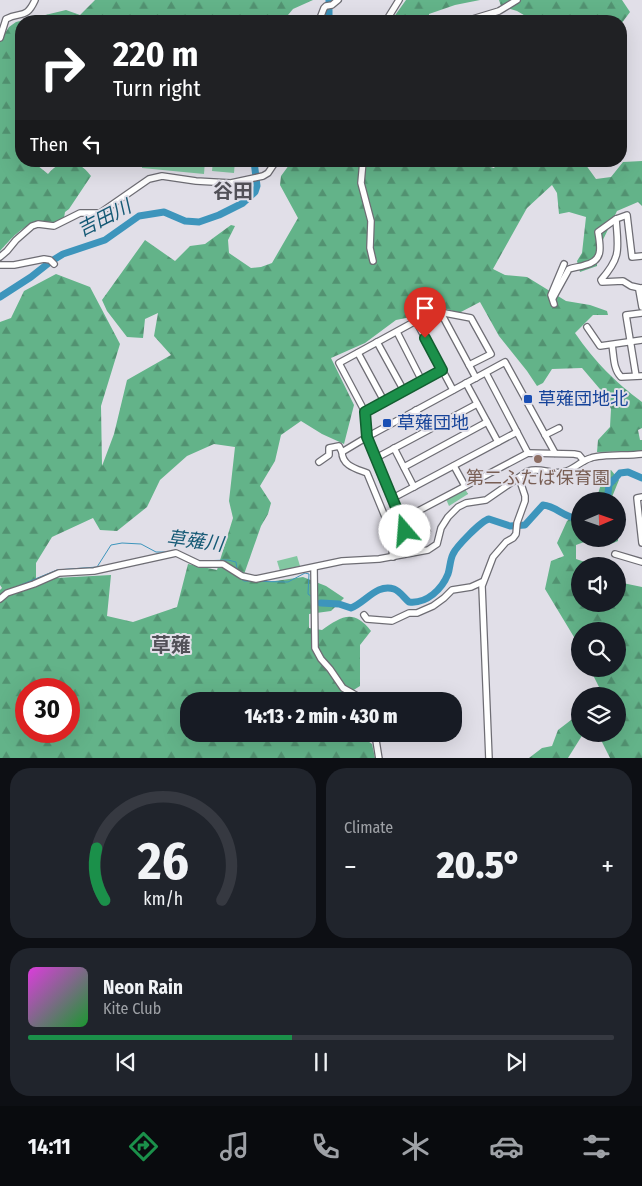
<!DOCTYPE html>
<meta charset="utf-8">
<style>
:root{--surface:#171b24;--page:#20242c;--text:#f1f3f6;--muted:#9ea1a6;--line:#363941;--accent:#1b904a}
body{margin:0;font-family:"Fira Sans Condensed","Noto Sans JP",sans-serif;background:var(--page);color:var(--text);height:100vh;display:flex;flex-direction:column;font-size:19px;white-space:nowrap}
*{box-sizing:border-box;margin:0}
p{font-size:16px;color:var(--muted)}
.icon{flex:none;width:28px;height:28px;fill:none;stroke:currentColor;stroke-width:2;stroke-linecap:round;stroke-linejoin:round}
.map{position:relative;height:758px;overflow:hidden}
.drawer{display:flex;flex-direction:column;gap:10px;padding:10px;background:#0d0f14;flex:1}
.drawer>*{flex:none}
.guide{position:absolute;left:15px;top:15px;width:612px;height:152px;border-radius:20px;box-shadow:0 5px 20px #0002;background:#202124;color:#fff;overflow:hidden}
.needle{width:32px;rotate:88deg}
.controls{position:absolute;left:571px;top:492px;display:grid;gap:10px}
.controls a{display:grid;place-items:center;width:55px;height:55px;border-radius:50%;background:var(--surface);box-shadow:0 5px 20px #0002;font-size:25px}
.speed{position:absolute;left:15px;top:678px;display:flex;gap:10px;font-size:25px;font-weight:700;text-align:center}
.speed>*{display:grid;place-content:center;width:65px;height:65px;border-radius:50%;background:var(--surface);box-shadow:0 5px 20px #0002;line-height:1}
.speed .limit{border:8px solid #d22;background:#fff;color:#111}
.pin{position:absolute;display:grid;place-items:center;width:42px;height:42px;color:#fff;margin:-51px -21px;border-radius:50% 50% 50% 0;rotate:-45deg;box-shadow:0 0 5px #0007}
.pin .icon{rotate:45deg}
.me{position:absolute;width:55px;margin:-28px;rotate:342deg;stroke-linejoin:round;filter:drop-shadow(0 0 4px #0008)}
.turn{display:flex;align-items:center;gap:18px;height:105px;padding:0 15px;font-size:22px}
.turn .icon{width:65px;height:65px;stroke-width:2.5}
.turn b{display:block;font-size:35px;line-height:42px}
.then{display:flex;align-items:center;height:48px;padding:0 15px;background:#0003;gap:10px;font-size:19px}
.big{font-size:38px;font-weight:800;line-height:1.1}
.drawer .widget{flex:1;display:flex;flex-direction:column;justify-content:center;gap:8px;min-width:0;padding:0 18px;border-radius:20px;background:var(--page)}
.drawer .dial{align-items:center;gap:0}
.dial svg{height:130px;overflow:visible;fill:none;stroke:var(--line);stroke-width:7;stroke-linecap:round;text-anchor:middle}
.dial text{fill:var(--text);stroke:none}
.song{display:flex;align-items:center;gap:15px}
.cover{width:60px;height:60px;border-radius:8px;background:linear-gradient(135deg,hsl(300 70% 55%),hsl(130 70% 35%))}
.played{height:5px;border-radius:2px;background:linear-gradient(90deg,var(--accent) 45%,var(--line) 45%)}
.keys{display:flex;justify-content:space-around;direction:ltr}
.heat{display:flex;justify-content:space-between;align-items:center;font-size:28px;direction:ltr}
.drawer .tiles{flex:1;display:grid;gap:10px;grid-template-columns:1fr 1fr}
.widget:last-child{grid-column:span 2}
.trip{position:absolute;left:180px;top:692px;width:282px;height:50px;border-radius:20px;background:var(--surface);box-shadow:0 5px 20px #0002;font-weight:800;line-height:50px;text-align:center}
.tabs{display:flex;height:80px;justify-content:space-around;align-items:center;background:#090b0e;color:var(--muted)}
.tabs .icon{width:35px;height:35px}
.tabs .current{color:var(--accent)}
.tabs b{font-size:22px;color:var(--text)}
.map>svg:first-child{display:block}
</style>
<div class="map">
<svg width="642" height="759" viewBox="0 0 642 759">
<defs>
<pattern id="forest-firs" width="22" height="20" patternUnits="userSpaceOnUse" patternTransform="scale(1.25)"><rect width="22" height="20" fill="#63b389"/><path d="M5 1l3.5 6h-7zM16 11l3.5 6h-7z" fill="#529271"/></pattern>
<pattern id="park-tufts" width="24" height="20" patternUnits="userSpaceOnUse" patternTransform="scale(1.25)"><rect width="24" height="20" fill="#82c7a1"/><path d="M3 7l-1-3M5 7V3M7 7l1-3M15 17l-1-3M17 17v-4M19 17l1-3" fill="none" stroke="#6ba284"/></pattern>
</defs>
<rect width="100%" height="100%" fill="#e1dfe8"/>
<!-- forest -->
<g fill="url(#forest-firs)" fill-rule="evenodd">
<path d="M95,0H313L293,9L283,21H21L20,136L21,161H32L48,174C63,157 76,157 91,176L69,209L65,212L64,218L60,222C53,223 46,221 39,222C24,223 9,241 0,251V41L9,27L16,22L66,10L80,15Z"/>
<path d="M406,0H480L455,5L429,14V21H391Z"/>
<path d="M499,0H622L630,12L621,24V21H534L517,11L501,6Z"/>
<path d="M292,161H471L494,168L499,161H583L596,179L611,177L623,162L642,161V206L638,202L617,211L597,252V266L580,272L577,261L582,253L586,217L569,212L559,214L557,193L552,185L527,208L493,269L505,275L527,277L566,301L590,305L607,311L608,315H593L575,333C595,362 614,381 642,402V428L638,430L640,440H642V451L597,452L598,440L610,427L611,409L605,395L582,368L552,369L543,383L537,386L527,371L499,336L480,302L459,313L434,305L421,315L396,320L365,343L331,358L354,405L344,444L322,434L301,421L281,435L275,461L260,486L271,503L268,514L261,526L242,580H266L268,582L303,577L326,586L344,598L331,611L309,614V628L322,630C341,617 353,608 371,631L360,645V686L341,698L342,701H189V734H358L372,744L375,758H0V590L2,588L0,585V322L11,318L24,291L56,274L90,287L120,344L101,406L102,466L114,434L127,380L171,355L154,336L158,313L145,319L143,338L127,337L107,311L102,300L145,240L175,261L190,246L205,244L231,225L235,226L228,240L229,253L251,268L261,267L272,263L298,218L280,185L281,176ZM214,444L235,447L229,501L233,518L217,570L188,564L177,607L133,622L107,616L111,575L55,578L36,581V563L52,537L93,518L100,530L117,531L147,507L160,480L187,456ZM26,689H69V731H26Z"/>
<path d="M605,470H611L619,480L612,497L616,501H596Z"/>
<path d="M580,512V539H618V534V541C606,547 599,546 587,541L576,545V559L597,566H580V604H618V582L642,587V758H610L598,734H618V696H591L599,687L590,669H618V631H580V647L545,589L551,561L564,556L557,543L567,521Z"/>
<path d="M575,717L580,721V734H583L568,758H529L542,748L552,746L558,730Z"/>
</g>
<!-- park -->
<path fill="url(#park-tufts)" d="M465,489L468,494L449,506L446,499Z"/>
<!-- pitch -->
<g fill="#82c7a1">
<path d="M142,161H205L204,174L142,168Z"/>
<path d="M213,161H235L234,173L212,171Z"/>
<path d="M297,556L300,566L280,571L277,561Z"/>
</g>
<g fill="none" stroke-linecap="round" stroke-linejoin="round">
<!-- stream -->
<g stroke="#3d95bc" stroke-width="1">
<path d="M200,561L228,560L236,562L237,569"/>
<path d="M235,575L244,581L288,582L305,573L309,574L308,594L312,597"/>
<path d="M18,586L57,570L97,567L111,545L122,543L141,544L156,552H168"/>
</g>
<!-- river -->
<g stroke="#3d95bc" stroke-width="7">
<path d="M329,21V0"/>
<path d="M0,297L31,277L50,262L63,254L105,240L139,216L164,212L185,221L199,222L219,215L243,203L255,192L257,186L254,161"/>
<path d="M607,501L609,485L620,473L628,472L642,478"/>
<path d="M321,603L339,604L351,608C365,603 377,583 394,589C400,591 404,598 409,602C427,604 442,589 448,574C450,568 450,560 453,554C456,547 481,521 489,519L510,526L525,525L543,505C557,506 563,518 580,519"/>
</g>
<!-- minor casing -->
<g stroke="#6e6d74" stroke-width="8">
<g id="minor">
<path d="M319,21L324,8L326,6L332,5L338,0"/>
<path d="M386,21L399,0"/>
<path d="M466,21L499,11L517,0"/>
<path d="M0,38L6,19C21,11 26,20 35,0"/>
<path d="M363,161L361,183L371,221L370,248L373,261"/>
<path d="M0,257L7,251L16,240L32,226L38,224L54,226L80,213H100L149,179L162,176L196,181L231,183L263,176L268,173L276,161"/>
<path d="M0,265H14L44,259L50,260L54,264"/>
<path d="M640,288L631,286L623,281L602,282L601,280C622,256 618,249 616,219L627,215L632,257L642,256"/>
<path d="M642,288L639,290L642,307"/>
<path d="M553,298L569,269C575,267 580,267 585,265C603,261 601,248 598,232L616,219"/>
<path d="M554,304L551,295L564,264"/>
<path d="M441,313L476,378"/>
<path d="M416,321L453,390"/>
<path d="M587,327L600,346L642,340"/>
<path d="M397,332L422,381"/>
<path d="M377,342L404,391"/>
<path d="M612,345C614,356 613,369 621,377L642,376"/>
<path d="M358,353L384,401"/>
<path d="M469,365L491,354L471,318L434,311L339,363L365,412L367,437L400,517L405,518L528,453L574,454L579,455L584,461"/>
<path d="M486,373L528,453"/>
<path d="M636,376L626,315L642,313"/>
<path d="M466,383L498,442"/>
<path d="M416,410L427,430"/>
<path d="M365,412L443,370"/>
<path d="M545,435L559,428"/>
<path d="M394,448L414,487"/>
<path d="M376,458L477,404"/>
<path d="M319,462L329,455V448L339,446L342,452"/>
<path d="M454,466L465,486"/>
<path d="M404,467L487,422"/>
<path d="M642,497L637,498L642,543"/>
<path d="M393,498L517,432"/>
<path d="M417,512L427,531"/>
<path d="M403,518L407,545"/>
<path d="M615,554L642,562"/>
<path d="M393,557L388,524L367,473C357,469 342,466 342,452L367,437L505,362L555,453"/>
<path d="M314,568L315,648L321,659L330,669L343,688L366,701"/>
<path d="M0,599L7,593L34,584L59,573L94,571L176,553L199,564H223L242,576L256,579L342,561L379,559L428,550L437,544L441,528L448,517L458,507L466,503L486,500L528,471C542,467 550,475 563,472C574,470 580,461 591,458C602,454 628,456 642,454"/>
<path d="M364,615L367,619L392,621L409,613H417L433,606L444,598L452,590L471,587L482,582"/>
<path d="M375,734L379,759"/>
<path d="M489,759L482,586L493,557L506,542L513,538L516,534L517,523L525,501V496L519,478"/>
</g>
</g>
<!-- minor -->
<use href="#minor" stroke="#fff" stroke-width="5.5"/>
</g>
<g fill="none" stroke-linecap="round" stroke-linejoin="round">
<!-- route casing -->
<g stroke="#125e30" stroke-width="12">
<path id="route" d="M405,531L403,518L400,517L367,437L365,412L442,370L425,338"/>
</g>
<!-- route -->
<use href="#route" stroke="#1b904a" stroke-width="9"/>
</g>
<!-- markers -->
<g fill="#1a4fb4" stroke="#e1dfe8" stroke-width="2">
<rect x="523" y="394" width="10" height="10" rx="2.5"/>
<rect x="382" y="418" width="10" height="10" rx="2.5"/>
</g>
<circle fill="#8d6e63" stroke="#e1dfe8" stroke-width="2" cx="538" cy="459" r="5"/>
<g text-anchor="middle" dominant-baseline="central" stroke-width="4" stroke-linejoin="round" paint-order="stroke">
<!-- transit labels -->
<g font-size="18" fill="#164399" stroke="#e1dfe8" text-anchor="start">
<text x="538" y="399">草薙団地北</text>
<text x="397" y="423">草薙団地</text>
</g>
<!-- education labels -->
<g font-size="18" fill="#785e54" stroke="#e1dfe8">
<text x="538" y="478">第二ふたば保育園</text>
</g>
<!-- water labels -->
<g font-size="19" font-style="italic" fill="#155975" stroke="#e1dfe8">
<text transform="translate(104 218) rotate(-27)">吉田川</text>
<text transform="translate(195 541) rotate(7)">草薙川</text>
</g>
<!-- quarter labels -->
<g font-size="20" font-weight="bold" fill="#525158" stroke="#e1dfe8">
<text x="233" y="191">谷田</text>
<text x="171" y="645">草薙</text>
</g>
</g>
</svg>
<div class="controls">
<a><svg class="needle" viewBox="-14 -14 28 28"><path d="M0-13l5 13h-10z" fill="#e53935"/><path d="M0 13l5-13h-10z" fill="#9ea1a6"/></svg></a>
<a><svg class="icon" aria-label="sound" viewBox="0 0 24 24"><path d="M4 9h4l5-4v14l-5-4H4zM17 9q2 3 0 6"/></svg></a>
<a><svg class="icon" aria-label="search" viewBox="0 0 24 24"><circle cx="10" cy="10" r="6"/><path d="M15 15l6 6"/></svg></a>
<a><svg class="icon" aria-label="layers" viewBox="0 0 24 24"><path d="M12 4l9 5-9 5-9-5zM3 14l9 5 9-5"/></svg></a>
</div>
<div class="speed"><div class="limit">30</div></div>
<div class="pin" style="left:425px;top:338px;background:#d93025"><svg class="icon" aria-label="arrive" viewBox="0 0 24 24"><path d="M6 21V4h12l-3 4 3 4H6"/></svg></div>
<svg class="me" style="left:405px;top:531px" viewBox="-20 -20 40 40"><circle r="19" fill="#fff"/><path d="M0-13L10 11 0 6-10 11z" fill="#1b904a"/></svg>
<div class="trip">14:13 · 2 min · 430 m</div>
<div class="guide">
<div class="turn"><svg class="icon" aria-label="right" viewBox="0 0 24 24"><path d="M7 20v-9h11M14 6l5 5-5 5"/></svg><div><b>220 m</b>Turn right</div></div>
<div class="then">Then<svg class="icon" aria-label="left" viewBox="0 0 24 24"><path d="M17 20v-9H6M10 6l-5 5 5 5"/></svg></div>
</div>
</div>
<section class="drawer">
<div class="tiles">
<div class="widget dial"><svg viewBox="0 0 100 80">
<path d="M14 69A42 42 0 1 1 86 69"/>
<path d="M14 69A42 42 0 0 1 9 37" stroke="#1b904a"/>
<text x="50" y="56" font-size="32" font-weight="700">26</text>
<text x="50" y="72" font-size="11">km/h</text>
</svg></div>
<div class="widget"><p>Climate</p>
<div class="heat"><a>−</a><b class="big">20.5°</b><a>+</a></div>
</div>
<div class="widget">
<div class="song"><i class="cover"></i><div><b>Neon Rain</b><p>Kite Club</p></div></div>
<div class="played"></div>
<div class="keys"><svg class="icon" aria-label="previous" viewBox="0 0 24 24"><path d="M18 5L8 12l10 7zM5 5v14"/></svg><svg class="icon" aria-label="pause" viewBox="0 0 24 24"><path d="M8 5v14M16 5v14"/></svg><svg class="icon" aria-label="next" viewBox="0 0 24 24"><path d="M6 5l10 7-10 7zM19 5v14"/></svg></div>
</div>
</div>
</section>
<nav class="tabs">
<b>14:11</b>
<svg class="icon current" aria-label="directions" viewBox="0 0 24 24"><path d="M12 3l9 9-9 9-9-9zM9 14v-3h6M13 9l2 2-2 2"/></svg>
<svg class="icon" aria-label="music" viewBox="0 0 24 24"><path d="M9 18V5l10-2v13"/><circle cx="6" cy="18" r="3"/><circle cx="16" cy="16" r="3"/></svg>
<svg class="icon" aria-label="phone" viewBox="0 0 24 24"><path d="M5 4h4l2 5-3 2q2 4 5 5l2-3 5 2v4C11 20 4 13 5 4z"/></svg>
<svg class="icon" aria-label="climate" viewBox="0 0 24 24"><path d="M12 3v18M4 7l16 10M4 17L20 7"/></svg>
<svg class="icon" aria-label="car" viewBox="0 0 24 24"><path d="M5 17H2v-5l4-1 3-4h7l3 4 3 1v5h-3M9 17h6M6 11h13"/><circle cx="7" cy="17" r="2"/><circle cx="17" cy="17" r="2"/></svg>
<svg class="icon" aria-label="filters" viewBox="0 0 24 24"><path d="M4 7h16M4 17h16"/><circle cx="9" cy="7" r="2"/><circle cx="15" cy="17" r="2"/></svg>
</nav>
